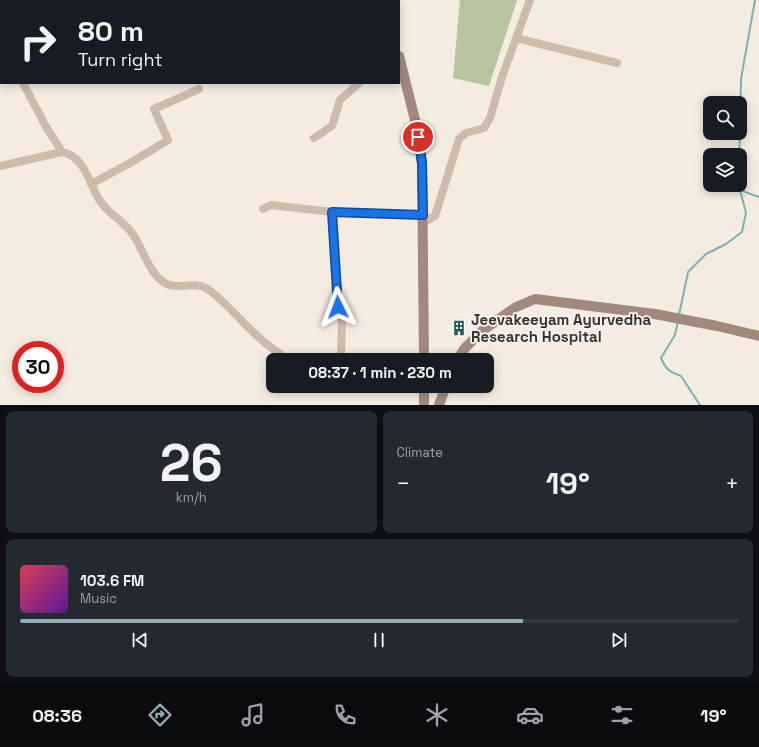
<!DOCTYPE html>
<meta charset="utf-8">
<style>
:root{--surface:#171b24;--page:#242831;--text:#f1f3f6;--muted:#9ea1a6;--line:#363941;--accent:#92aeb2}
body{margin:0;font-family:"Space Grotesk",sans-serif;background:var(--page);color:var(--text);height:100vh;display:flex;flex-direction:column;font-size:15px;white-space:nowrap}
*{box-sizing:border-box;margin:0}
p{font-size:13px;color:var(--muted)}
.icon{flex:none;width:22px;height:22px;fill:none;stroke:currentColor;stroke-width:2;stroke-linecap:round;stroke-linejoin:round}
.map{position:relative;height:405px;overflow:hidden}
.details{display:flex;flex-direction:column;gap:6px;padding:6px;background:#0d0f14;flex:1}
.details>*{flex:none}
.banner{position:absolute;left:0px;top:0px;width:400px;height:84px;box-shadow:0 2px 10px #0003;background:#171b24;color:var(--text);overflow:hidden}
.fabs{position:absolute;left:703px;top:96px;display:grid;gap:8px}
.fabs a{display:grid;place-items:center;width:44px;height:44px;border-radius:8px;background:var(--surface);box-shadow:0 2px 10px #0003;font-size:20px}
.speed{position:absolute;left:12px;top:341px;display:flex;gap:8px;font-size:20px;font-weight:700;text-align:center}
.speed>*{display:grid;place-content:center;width:52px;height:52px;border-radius:50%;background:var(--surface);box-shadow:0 2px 10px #0003;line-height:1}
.speed .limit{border:6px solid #d22;background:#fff;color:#111}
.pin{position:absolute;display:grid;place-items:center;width:34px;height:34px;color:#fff;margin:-17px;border:2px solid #fff;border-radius:50%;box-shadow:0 1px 4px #0007}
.me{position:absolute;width:44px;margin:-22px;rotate:357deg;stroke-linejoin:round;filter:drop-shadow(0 0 3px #0008)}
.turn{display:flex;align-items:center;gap:14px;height:84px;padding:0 12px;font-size:18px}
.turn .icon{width:52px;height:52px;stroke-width:2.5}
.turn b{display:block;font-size:28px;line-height:34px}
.big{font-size:30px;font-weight:700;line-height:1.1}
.details .card{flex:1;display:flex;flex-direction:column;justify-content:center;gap:6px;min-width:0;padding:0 14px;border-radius:8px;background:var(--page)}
.details .dial{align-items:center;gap:0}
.dial b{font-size:52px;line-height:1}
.song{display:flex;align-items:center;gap:12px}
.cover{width:48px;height:48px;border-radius:6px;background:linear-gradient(135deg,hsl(350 70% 55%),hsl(270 70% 35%))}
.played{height:4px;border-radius:2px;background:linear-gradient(90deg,var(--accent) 70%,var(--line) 70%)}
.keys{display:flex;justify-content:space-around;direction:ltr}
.heat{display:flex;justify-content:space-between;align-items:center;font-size:22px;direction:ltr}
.details .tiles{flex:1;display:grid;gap:6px;grid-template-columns:1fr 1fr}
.card:last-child{grid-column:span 2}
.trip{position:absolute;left:266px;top:353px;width:228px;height:40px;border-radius:8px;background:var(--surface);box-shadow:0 2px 10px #0003;font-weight:700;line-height:40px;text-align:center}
.menu{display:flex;height:64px;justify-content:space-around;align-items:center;background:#090b0e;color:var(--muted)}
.menu .icon{width:28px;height:28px}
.menu .active{color:var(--accent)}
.menu b{font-size:18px;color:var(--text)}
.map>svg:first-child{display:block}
</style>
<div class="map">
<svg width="759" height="405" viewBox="0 0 759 405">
<rect width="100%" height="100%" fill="#f4ebe1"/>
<!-- green -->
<path fill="#b8c4a0" d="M460,0H517L489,86L453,78Z"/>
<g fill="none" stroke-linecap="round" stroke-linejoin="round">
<!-- stream -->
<g stroke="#7fb0b2" stroke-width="2">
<path d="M740,123L741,79L755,0"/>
<path d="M739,155L740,133"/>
<path d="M739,190V185"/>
<path d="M740,190L759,197"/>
<path d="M679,315L688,272L706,254L726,244L742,232L746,213L740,190"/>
<path d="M678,321L675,335L661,358C666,370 670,372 681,376L700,405"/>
</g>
<!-- street -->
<g stroke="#cdbbac" stroke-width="8">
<path d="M56,0V1"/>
<path d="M217,0L218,1"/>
<path d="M269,0L276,1"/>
<path d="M236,1L238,0"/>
<path d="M0,29L1,31"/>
<path d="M516,38L617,63"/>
<path d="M23,83L45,125L62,152C85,156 89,184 100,201C108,213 123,221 132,233C141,245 146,264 156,275C173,296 190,279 206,288C223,299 236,316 251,330C262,341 275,351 289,360"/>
<path d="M314,138L332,126L340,100L359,83"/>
<path d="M0,166L62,152"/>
<path d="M91,184L130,163L168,140L154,109L199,89"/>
<path d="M263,209L271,205L332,212"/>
<path d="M423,223L435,216L459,139L466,133L484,128L490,118L502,77L530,0"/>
<path d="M341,360L342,318L338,307L332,212L423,215"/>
</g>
<!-- secondary -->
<g stroke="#a18a7d" stroke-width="10">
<path d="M384,0L385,1"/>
<path d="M399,56L416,124L422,163L424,360"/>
<path d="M457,360L465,348L482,331L516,307L535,299L655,314L717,326L759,336"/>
<path d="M424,405V386"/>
<path d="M439,405L446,386"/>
</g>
</g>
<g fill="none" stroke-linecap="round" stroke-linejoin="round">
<!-- route casing -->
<g stroke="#114b97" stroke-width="10">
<path id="route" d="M338,307L332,212L423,215L422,163L418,137"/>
</g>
<!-- route -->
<use href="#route" stroke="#1a73e8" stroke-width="7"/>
</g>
<!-- icons -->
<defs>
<g id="building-bare" transform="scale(1.2)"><path d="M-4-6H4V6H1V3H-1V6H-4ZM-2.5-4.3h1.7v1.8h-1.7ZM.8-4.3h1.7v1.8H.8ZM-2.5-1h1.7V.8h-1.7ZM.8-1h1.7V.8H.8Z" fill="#1f5a5e" stroke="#fbf5ee" stroke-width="2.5" paint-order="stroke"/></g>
</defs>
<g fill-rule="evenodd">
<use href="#building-bare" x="459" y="328"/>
</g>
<g text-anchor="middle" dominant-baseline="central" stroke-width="3.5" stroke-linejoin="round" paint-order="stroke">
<!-- poi labels -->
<g font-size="15" font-weight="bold" fill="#3b302b" stroke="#fbf5ee" text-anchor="start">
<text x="471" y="319">Jeevakeeyam Ayurvedha<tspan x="471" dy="17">Research Hospital</tspan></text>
</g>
</g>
</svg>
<div class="fabs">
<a><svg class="icon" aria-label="search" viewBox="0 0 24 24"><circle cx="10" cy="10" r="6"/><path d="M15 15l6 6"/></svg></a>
<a><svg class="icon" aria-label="layers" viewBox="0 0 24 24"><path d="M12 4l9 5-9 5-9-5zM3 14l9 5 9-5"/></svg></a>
</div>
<div class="speed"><div class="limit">30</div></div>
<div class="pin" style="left:418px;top:137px;background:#d93025"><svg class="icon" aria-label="arrive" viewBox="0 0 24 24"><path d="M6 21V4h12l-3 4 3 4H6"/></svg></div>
<svg class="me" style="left:338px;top:307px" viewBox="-20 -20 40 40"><path d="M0-17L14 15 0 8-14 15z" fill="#1a73e8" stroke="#fff" stroke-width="4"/></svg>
<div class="trip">08:37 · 1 min · 230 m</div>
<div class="banner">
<div class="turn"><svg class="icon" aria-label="right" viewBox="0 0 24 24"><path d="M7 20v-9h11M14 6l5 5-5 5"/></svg><div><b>80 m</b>Turn right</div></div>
</div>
</div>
<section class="details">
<div class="tiles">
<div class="card dial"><b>26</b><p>km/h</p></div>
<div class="card"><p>Climate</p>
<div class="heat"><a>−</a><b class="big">19°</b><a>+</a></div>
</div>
<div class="card">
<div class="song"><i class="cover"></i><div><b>103.6 FM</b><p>Music</p></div></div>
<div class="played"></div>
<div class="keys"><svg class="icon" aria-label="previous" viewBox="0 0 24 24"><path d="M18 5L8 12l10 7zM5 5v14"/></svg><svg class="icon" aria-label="pause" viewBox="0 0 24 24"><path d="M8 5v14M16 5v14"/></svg><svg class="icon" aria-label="next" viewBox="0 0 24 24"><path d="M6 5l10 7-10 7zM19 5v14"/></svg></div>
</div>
</div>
</section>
<nav class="menu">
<b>08:36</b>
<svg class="icon active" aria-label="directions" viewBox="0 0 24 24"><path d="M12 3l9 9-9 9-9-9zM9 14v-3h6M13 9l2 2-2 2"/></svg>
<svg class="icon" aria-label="music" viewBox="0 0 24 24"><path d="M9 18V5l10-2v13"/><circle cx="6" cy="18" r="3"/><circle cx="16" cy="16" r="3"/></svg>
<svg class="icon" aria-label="phone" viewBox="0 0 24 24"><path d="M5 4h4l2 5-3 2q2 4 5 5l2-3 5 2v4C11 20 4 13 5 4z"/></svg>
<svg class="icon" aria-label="climate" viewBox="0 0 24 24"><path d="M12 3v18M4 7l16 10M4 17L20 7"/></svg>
<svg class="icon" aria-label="car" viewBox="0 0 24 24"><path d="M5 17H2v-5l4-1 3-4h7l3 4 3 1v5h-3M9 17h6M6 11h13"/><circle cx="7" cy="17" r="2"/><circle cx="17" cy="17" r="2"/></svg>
<svg class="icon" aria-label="filters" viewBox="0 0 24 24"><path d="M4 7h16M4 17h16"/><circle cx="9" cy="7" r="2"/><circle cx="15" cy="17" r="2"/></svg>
<b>19°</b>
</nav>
